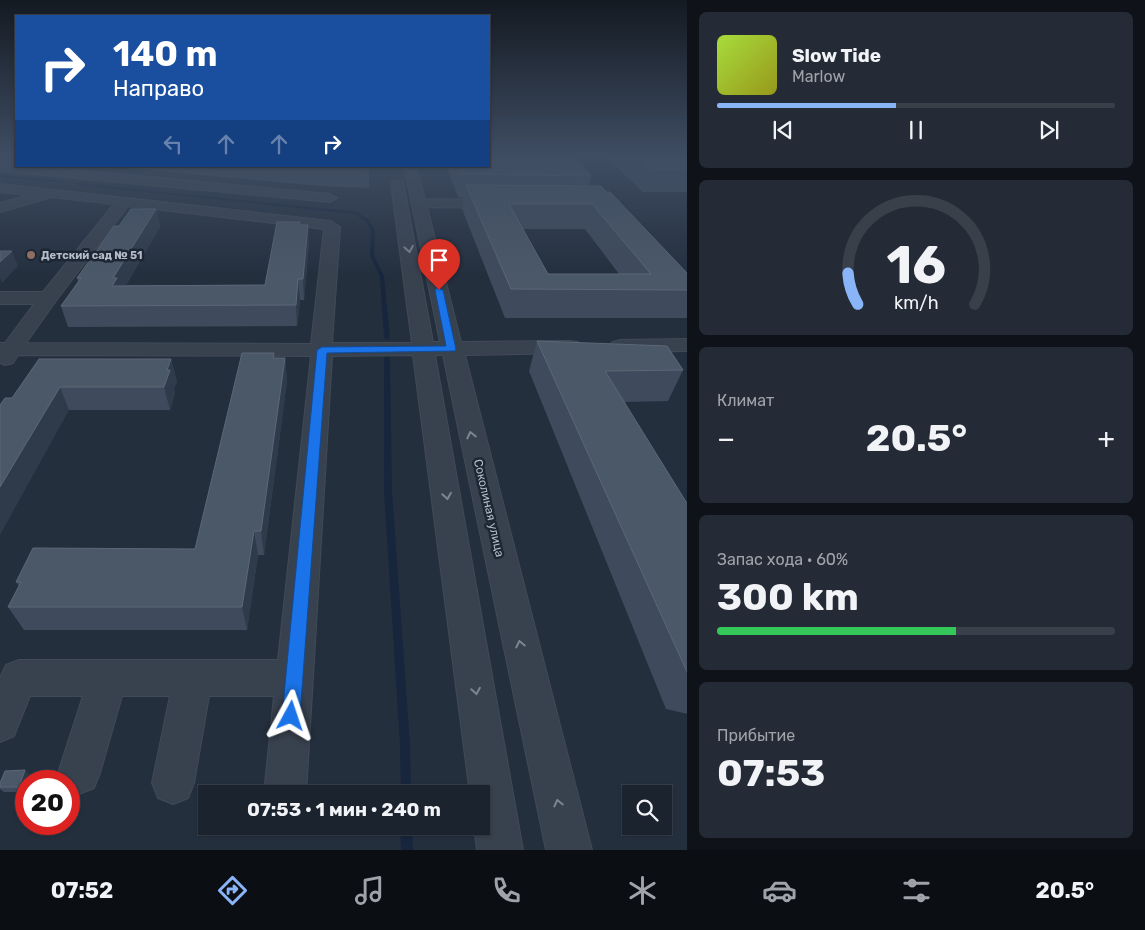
<!DOCTYPE html>
<html lang="ru">
<meta charset="utf-8">
<style>
:root{--surface:#1b232e;--page:#242b36;--text:#f1f3f6;--muted:#a0a4aa;--line:#39404a;--accent:#8ab4f8}
body{margin:0;font-family:Rubik,sans-serif;background:var(--page);color:var(--text);height:100vh;display:flex;flex-direction:column;font-size:19px;white-space:nowrap}
*{box-sizing:border-box;margin:0}
p{font-size:16px;color:var(--muted)}
.icon{flex:none;width:28px;height:28px;fill:none;stroke:currentColor;stroke-width:2;stroke-linecap:round;stroke-linejoin:round}
.map{position:relative;flex:1;overflow:hidden}
.details{display:flex;flex-direction:column;gap:12px;padding:12px;background:#0f1319;width:458px}
.details>*{flex:none}
.guide{position:absolute;left:15px;top:15px;width:475px;height:152px;border-radius:0px;box-shadow:0 1px 4px #0004,0 0 0 1px var(--line);background:#1a4fa0;color:#fff;overflow:hidden}
.buttons{position:absolute;left:622px;top:785px;display:grid;gap:10px}
.buttons a{display:grid;place-items:center;width:50px;height:50px;border-radius:0px;background:var(--surface);box-shadow:0 1px 4px #0004,0 0 0 1px var(--line);font-size:25px}
.speed{position:absolute;left:15px;top:770px;display:flex;gap:10px;font-size:25px;font-weight:700;text-align:center}
.speed>*{display:grid;place-content:center;width:65px;height:65px;border-radius:50%;background:var(--surface);box-shadow:0 1px 4px #0004,0 0 0 1px var(--line);line-height:1}
.speed .limit{border:8px solid #d22;background:#fff;color:#111}
.pin{position:absolute;display:grid;place-items:center;width:42px;height:42px;color:#fff;margin:-51px -21px;border-radius:50% 50% 50% 0;rotate:-45deg;box-shadow:0 0 5px #0007}
.pin .icon{rotate:45deg}
.me{position:absolute;width:55px;margin:-28px;rotate:5deg;stroke-linejoin:round;filter:drop-shadow(0 0 4px #0008)}
.turn{display:flex;align-items:center;gap:18px;height:105px;padding:0 15px;font-size:22px}
.turn .icon{width:65px;height:65px;stroke-width:2.5}
.turn b{display:block;font-size:35px;line-height:42px}
.lanes{display:flex;align-items:center;height:48px;padding:0 15px;background:#0003;justify-content:center;gap:25px;direction:ltr}
.lanes .off{opacity:.35}
.big{font-size:38px;font-weight:700;line-height:1.1}
.details .widget{flex:1;display:flex;flex-direction:column;justify-content:center;gap:8px;min-width:0;padding:0 18px;border-radius:8px;background:var(--page)}
.details .dial{align-items:center;gap:0}
.dial svg{height:130px;overflow:visible;fill:none;stroke:var(--line);stroke-width:7;stroke-linecap:round;text-anchor:middle}
.dial text{fill:var(--text);stroke:none}
.song{display:flex;align-items:center;gap:15px}
.cover{width:60px;height:60px;border-radius:8px;background:linear-gradient(135deg,hsl(80 70% 55%),hsl(60 70% 35%))}
.played{height:5px;border-radius:2px;background:linear-gradient(90deg,var(--accent) 45%,var(--line) 45%)}
.keys{display:flex;justify-content:space-around;direction:ltr}
.heat{display:flex;justify-content:space-between;align-items:center;font-size:28px;direction:ltr}
.charge{height:8px;border-radius:4px;background:linear-gradient(90deg,#34c759 60%,var(--line) 0)}
.trip{position:absolute;left:198px;top:785px;width:292px;height:50px;border-radius:0px;background:var(--surface);box-shadow:0 1px 4px #0004,0 0 0 1px var(--line);font-weight:700;line-height:50px;text-align:center}
.menu{display:flex;height:80px;justify-content:space-around;align-items:center;background:#0b0e12;color:var(--muted)}
.menu .icon{width:35px;height:35px}
.menu .active{color:var(--accent)}
.menu b{font-size:22px;color:var(--text)}
main{display:flex;flex:1;min-height:0}
.map>svg:first-child{display:block}
</style>
<main>
<div class="map">
<svg width="688" height="850" viewBox="0 0 688 850">
<rect width="100%" height="100%" fill="#242f3e"/>
<g fill="none" stroke-linecap="round" stroke-linejoin="round">
<!-- stream -->
<g fill="#17263c" fill-rule="evenodd">
<path d="M0,175L56,180L58,181L56,182L0,177Z"/>
<path d="M78,183L357,212L369,220L375,230L374,256L384,276L390,338L387,340L384,338L380,276L370,256L371,230L366,222L355,214L77,185L76,184Z"/>
<path d="M387,356L390,358L392,491L410,745L411,794H401L400,745L384,491V358Z"/>
<path d="M400,826H412L413,850H401Z"/>
</g>
<!-- minor casing -->
<g stroke="#414a57" stroke-width="2">
<g id="minor">
<path d="M0,163L330,194L337,198L330,202L0,171Z"/>
<path d="M404,166H416L425,199L497,200L502,201L504,204L502,207L497,208L427,207L461,342L570,341L578,342L581,347L578,352L570,353L465,355L592,850H546L443,355H435L523,850H477L474,826H481V794H470L413,355L332,356L306,794H264L274,696H209L194,783L188,798L173,804L158,798L152,783L170,696H122L100,773L94,788L79,794L69,790V781H61L58,773L83,696H30L14,736L0,742V678L6,665L19,660H278L311,356L18,355L13,363L5,365L0,363V343H5L34,304H0V292H43L114,204L52,197L0,212V203L29,195L0,192V184L331,221L340,227L332,343H412L391,184L393,181H403L433,342H440ZM128,206L324,229L311,344L26,343L55,302Z"/>
<path d="M688,339V351L620,352L613,350L609,346L613,342L620,340Z"/>
</g>
</g>
<!-- minor -->
<use href="#minor" fill="#38414e" fill-rule="evenodd"/>
</g>
<!-- wall -->
<g fill="#3f4b5c" fill-rule="evenodd">
<path d="M605,156H688V192H643Z"/>
<path d="M110,166H369V188L319,186Z"/>
<path d="M446,166H489L591,176L589,186L688,274V318H505L462,209L464,198L458,197ZM522,229H585L619,274H548Z"/>
<path d="M156,209L160,227L126,285H265L300,225L309,244L304,300H300L297,326L68,327L61,306L78,282L77,278L119,226Z"/>
<path d="M537,341L683,370L668,401L624,402L688,505V714L666,709L529,371Z"/>
<path d="M274,358H285L287,381L264,555H258L247,630H24L8,607L19,586L16,582L195,549Z"/>
<path d="M171,359L177,382L174,388L175,393L170,410H69L12,398Z"/>
<path d="M30,776L28,781H26V786L24,792H4L0,789V783Z"/>
</g>
<!-- shaded-wall -->
<g fill="#2f3b4b">
<path d="M156,209L160,227L121,294L122,299L118,306L112,286L113,278Z"/>
<path d="M308,225L309,244L304,300L303,279Z"/>
<path d="M12,251L18,266L2,283L0,278V262Z"/>
<path d="M298,279L300,300L297,326L296,305Z"/>
<path d="M285,358L287,381L264,555L261,531Z"/>
<path d="M171,359L177,382L174,388L175,393L170,410L164,387L167,370Z"/>
<path d="M60,387L69,410L0,535V487Z"/>
<path d="M254,531L258,555L247,630L242,607Z"/>
<path d="M25,770L30,776L28,781H26V786L24,792L19,787Z"/>
</g>
<!-- building -->
<g fill="#4b5868" stroke="#5c6777" fill-rule="evenodd">
<path d="M489,156H574L591,176L461,174L458,166H489Z"/>
<path d="M635,156H688V169H651Z"/>
<path d="M336,166H369V168Z"/>
<path d="M466,185L601,186L606,192H610L688,274V290L511,289ZM509,204H592L651,274H548Z"/>
<path d="M131,209H156L113,278H117L112,286L265,285L277,222H300L299,225H308L303,279H298L296,305L61,306L81,278H77L114,226H119Z"/>
<path d="M0,251H12L0,262Z"/>
<path d="M537,341L667,346L683,370L605,371L688,505V674Z"/>
<path d="M242,353H274L273,358H285L261,531H254L242,607H8L21,582H16L33,548L195,549Z"/>
<path d="M39,359H171L167,370H170L164,387H60L0,487V405L5,398H12Z"/>
<path d="M25,770L19,787H0V783L5,771Z"/>
</g>
<!-- one-way arrows -->
<defs><path id="oneway-chevron" d="M-2-3.5L2.5 0L-2 3.5" fill="none" stroke-width="1.6" stroke-linecap="round" stroke-linejoin="round" transform="scale(1.25)"/></defs>
<g stroke="#7c8592">
<use href="#oneway-chevron" transform="translate(409 249) rotate(81)"/>
<use href="#oneway-chevron" transform="translate(471 435) rotate(-103)"/>
<use href="#oneway-chevron" transform="translate(447 496) rotate(81)"/>
<use href="#oneway-chevron" transform="translate(520 644) rotate(-103)"/>
<use href="#oneway-chevron" transform="translate(476 691) rotate(81)"/>
<use href="#oneway-chevron" transform="translate(558 803) rotate(-103)"/>
</g>
<!-- sky -->
<linearGradient id="sky" x2="0" y2="1"><stop stop-color="#141a22"/><stop offset="0.57" stop-color="#3f4d63"/><stop offset="1" stop-color="#3f4d63" stop-opacity="0"/></linearGradient>
<rect width="688" height="275" fill="url(#sky)"/>
<!-- route -->
<path fill="#1a73e8" stroke="#114b97" d="M436,288L443,290L456,349L455,351L327,353L300,716L298,723L291,725L285,723L282,716L317,350L322,347L446,346L435,290Z"/>
<!-- markers -->
<circle fill="#8d6e63" stroke="#1d2633" stroke-width="2" cx="31" cy="255" r="5"/>
<g text-anchor="middle" dominant-baseline="central" stroke-width="5" stroke-linejoin="round" paint-order="stroke">
<!-- far-poi labels -->
<g font-size="11" font-weight="bold" fill="#b4bcc9" stroke="#1d2633" text-anchor="start">
<text x="41" y="255">Детский сад № 51</text>
</g>
<!-- street labels -->
<g font-size="12" fill="#b4bcc9" stroke="#1d2633">
<text transform="translate(489 508) rotate(77)">Соколиная улица</text>
</g>
</g>
</svg>
<div class="buttons">
<a><svg class="icon" aria-label="search" viewBox="0 0 24 24"><circle cx="10" cy="10" r="6"/><path d="M15 15l6 6"/></svg></a>
</div>
<div class="speed"><div class="limit">20</div></div>
<div class="pin" style="left:439px;top:290px;background:#d93025"><svg class="icon" aria-label="arrive" viewBox="0 0 24 24"><path d="M6 21V4h12l-3 4 3 4H6"/></svg></div>
<svg class="me" style="left:291px;top:716px" viewBox="-20 -20 40 40"><path d="M0-17L14 15 0 8-14 15z" fill="#1a73e8" stroke="#fff" stroke-width="4"/></svg>
<div class="trip">07:53 · 1 мин · 240 m</div>
<div class="guide">
<div class="turn"><svg class="icon" aria-label="right" viewBox="0 0 24 24"><path d="M7 20v-9h11M14 6l5 5-5 5"/></svg><div><b>140 m</b>Направо</div></div>
<div class="lanes"><svg class="icon off" aria-label="left" viewBox="0 0 24 24"><path d="M17 20v-9H6M10 6l-5 5 5 5"/></svg><svg class="icon off" aria-label="ahead" viewBox="0 0 24 24"><path d="M12 20V5M6 11l6-6 6 6"/></svg><svg class="icon off" aria-label="ahead" viewBox="0 0 24 24"><path d="M12 20V5M6 11l6-6 6 6"/></svg><svg class="icon" aria-label="right" viewBox="0 0 24 24"><path d="M7 20v-9h11M14 6l5 5-5 5"/></svg></div>
</div>
</div>
<section class="details">
<div class="widget">
<div class="song"><i class="cover"></i><div><b>Slow Tide</b><p>Marlow</p></div></div>
<div class="played"></div>
<div class="keys"><svg class="icon" aria-label="previous" viewBox="0 0 24 24"><path d="M18 5L8 12l10 7zM5 5v14"/></svg><svg class="icon" aria-label="pause" viewBox="0 0 24 24"><path d="M8 5v14M16 5v14"/></svg><svg class="icon" aria-label="next" viewBox="0 0 24 24"><path d="M6 5l10 7-10 7zM19 5v14"/></svg></div>
</div>
<div class="widget dial"><svg viewBox="0 0 100 80">
<path d="M14 69A42 42 0 1 1 86 69"/>
<path d="M14 69A42 42 0 0 1 8 50" stroke="#8ab4f8"/>
<text x="50" y="56" font-size="32" font-weight="700">16</text>
<text x="50" y="72" font-size="11">km/h</text>
</svg></div>
<div class="widget"><p>Климат</p>
<div class="heat"><a>−</a><b class="big">20.5°</b><a>+</a></div>
</div>
<div class="widget"><p>Запас хода · 60%</p><b class="big">300 km</b><div class="charge"></div></div>
<div class="widget"><p>Прибытие</p><b class="big">07:53</b></div>
</section>
</main>
<nav class="menu">
<b>07:52</b>
<svg class="icon active" aria-label="directions" viewBox="0 0 24 24"><path d="M12 3l9 9-9 9-9-9zM9 14v-3h6M13 9l2 2-2 2"/></svg>
<svg class="icon" aria-label="music" viewBox="0 0 24 24"><path d="M9 18V5l10-2v13"/><circle cx="6" cy="18" r="3"/><circle cx="16" cy="16" r="3"/></svg>
<svg class="icon" aria-label="phone" viewBox="0 0 24 24"><path d="M5 4h4l2 5-3 2q2 4 5 5l2-3 5 2v4C11 20 4 13 5 4z"/></svg>
<svg class="icon" aria-label="climate" viewBox="0 0 24 24"><path d="M12 3v18M4 7l16 10M4 17L20 7"/></svg>
<svg class="icon" aria-label="car" viewBox="0 0 24 24"><path d="M5 17H2v-5l4-1 3-4h7l3 4 3 1v5h-3M9 17h6M6 11h13"/><circle cx="7" cy="17" r="2"/><circle cx="17" cy="17" r="2"/></svg>
<svg class="icon" aria-label="filters" viewBox="0 0 24 24"><path d="M4 7h16M4 17h16"/><circle cx="9" cy="7" r="2"/><circle cx="15" cy="17" r="2"/></svg>
<b>20.5°</b>
</nav>
